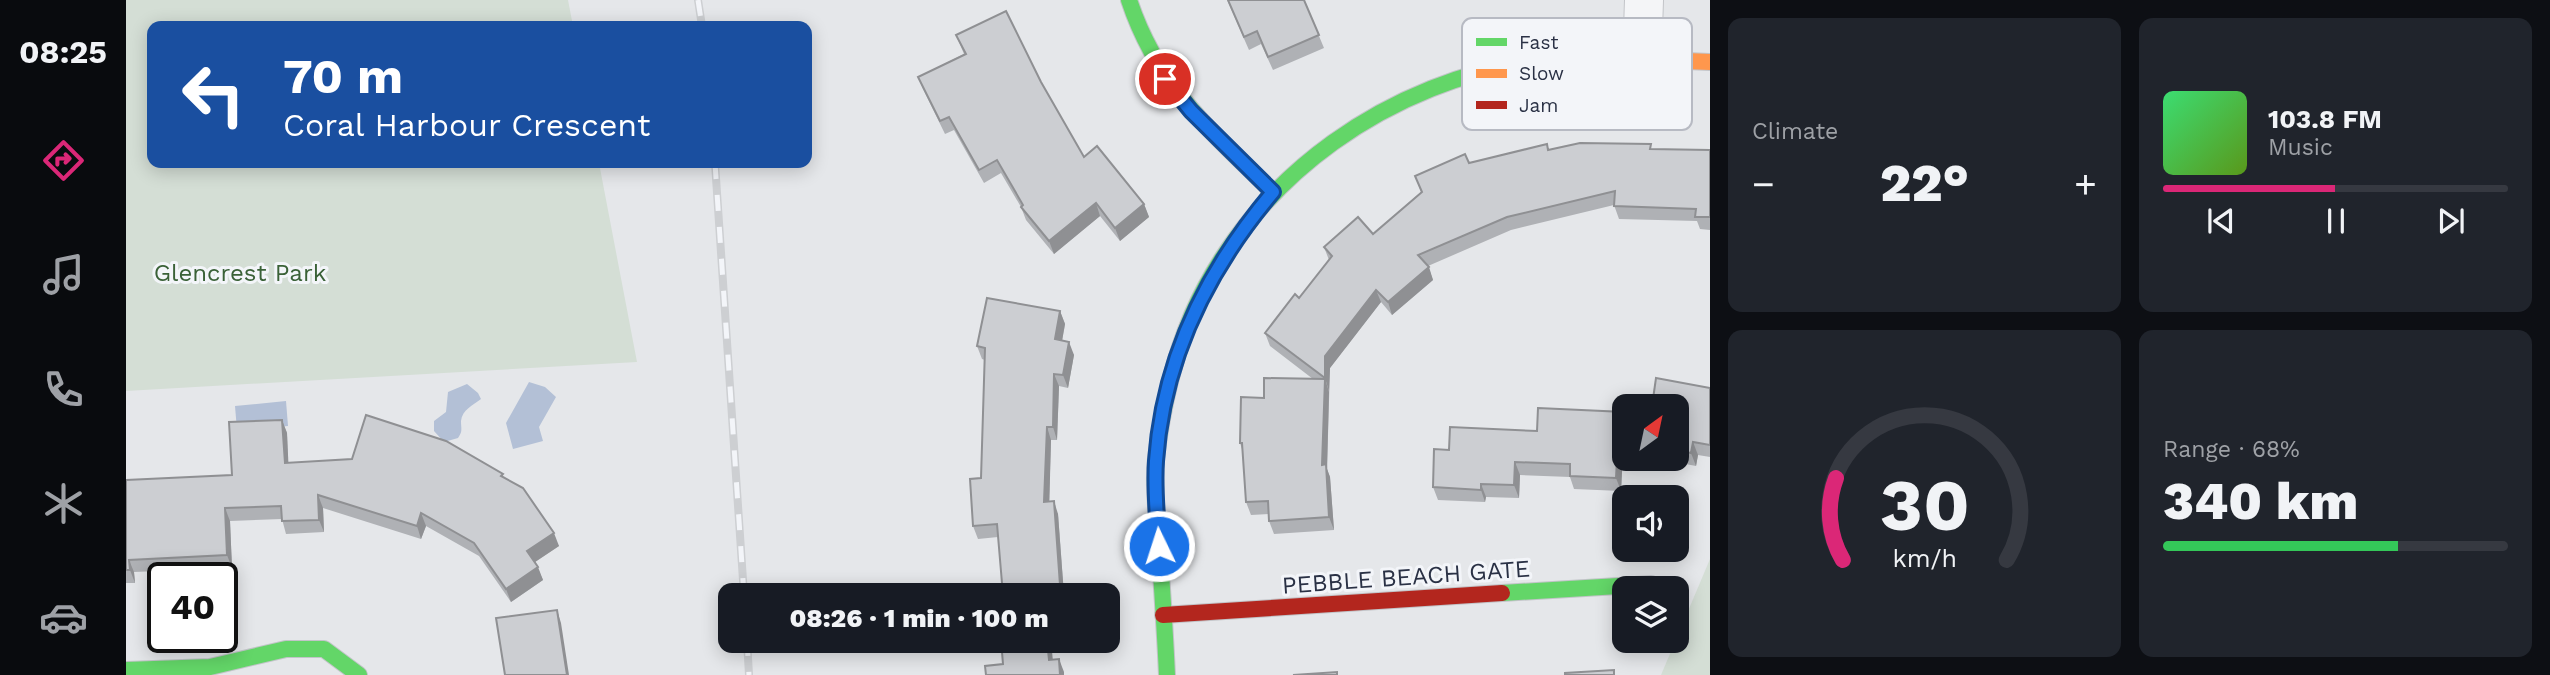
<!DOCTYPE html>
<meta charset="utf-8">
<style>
:root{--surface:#171b24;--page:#20242c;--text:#f1f3f6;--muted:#9ea1a6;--line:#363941;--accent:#db2777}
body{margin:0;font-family:"Work Sans",sans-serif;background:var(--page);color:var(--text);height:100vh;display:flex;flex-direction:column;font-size:26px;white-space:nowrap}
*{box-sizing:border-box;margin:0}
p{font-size:23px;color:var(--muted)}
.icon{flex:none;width:38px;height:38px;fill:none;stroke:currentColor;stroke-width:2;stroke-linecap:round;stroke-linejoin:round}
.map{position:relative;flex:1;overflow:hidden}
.drawer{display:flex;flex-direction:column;gap:18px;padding:18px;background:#0d0f14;width:840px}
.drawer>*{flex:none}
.banner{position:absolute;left:21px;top:21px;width:665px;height:147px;border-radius:14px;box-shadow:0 4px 18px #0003;background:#1a4fa0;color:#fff;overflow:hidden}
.needle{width:46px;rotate:33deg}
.controls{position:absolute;left:1486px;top:394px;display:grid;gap:14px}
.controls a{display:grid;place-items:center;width:77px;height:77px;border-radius:14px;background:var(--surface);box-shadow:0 4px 18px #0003;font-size:35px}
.speed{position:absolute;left:21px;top:562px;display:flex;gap:14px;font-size:35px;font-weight:700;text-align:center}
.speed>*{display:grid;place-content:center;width:91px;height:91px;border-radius:50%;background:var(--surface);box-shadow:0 4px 18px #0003;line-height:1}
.speed .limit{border:4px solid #111;border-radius:10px;background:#fff;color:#111}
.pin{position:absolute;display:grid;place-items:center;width:60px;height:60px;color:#fff;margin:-30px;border:4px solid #fff;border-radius:50%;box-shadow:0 2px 7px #0007}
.me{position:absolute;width:77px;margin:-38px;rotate:356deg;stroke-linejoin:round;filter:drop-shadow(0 0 5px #0008)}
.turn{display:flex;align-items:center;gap:24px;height:147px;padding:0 21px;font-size:32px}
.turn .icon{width:91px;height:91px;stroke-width:2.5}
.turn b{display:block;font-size:49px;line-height:60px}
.big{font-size:52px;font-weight:800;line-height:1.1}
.drawer .widget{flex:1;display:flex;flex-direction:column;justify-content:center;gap:10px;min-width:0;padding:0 24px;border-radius:14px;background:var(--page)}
.drawer .dial{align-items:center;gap:0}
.dial svg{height:182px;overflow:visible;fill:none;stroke:var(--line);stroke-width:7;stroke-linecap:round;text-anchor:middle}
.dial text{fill:var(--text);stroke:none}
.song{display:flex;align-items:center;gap:21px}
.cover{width:84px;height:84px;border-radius:10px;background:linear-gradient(135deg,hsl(140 70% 55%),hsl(90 70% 35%))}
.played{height:7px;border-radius:4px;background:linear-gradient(90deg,var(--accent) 50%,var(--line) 50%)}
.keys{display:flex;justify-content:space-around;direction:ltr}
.heat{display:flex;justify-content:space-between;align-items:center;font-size:38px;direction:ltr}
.charge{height:10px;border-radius:5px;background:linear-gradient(90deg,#34c759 68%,var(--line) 0)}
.drawer .tiles{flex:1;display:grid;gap:18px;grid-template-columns:repeat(2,1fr)}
.trip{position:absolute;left:592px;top:583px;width:402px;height:70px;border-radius:14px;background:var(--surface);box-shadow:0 4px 18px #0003;font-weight:800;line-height:70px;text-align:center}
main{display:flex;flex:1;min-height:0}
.dock{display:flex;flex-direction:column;width:126px;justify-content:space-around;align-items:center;background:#090b0e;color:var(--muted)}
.dock .icon{width:49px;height:49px}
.dock .current{color:var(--accent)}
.dock b{font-size:32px;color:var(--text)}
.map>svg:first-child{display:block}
</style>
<main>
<nav class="dock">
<b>08:25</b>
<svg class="icon current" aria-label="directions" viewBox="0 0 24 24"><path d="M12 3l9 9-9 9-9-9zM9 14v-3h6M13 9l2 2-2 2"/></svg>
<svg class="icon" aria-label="music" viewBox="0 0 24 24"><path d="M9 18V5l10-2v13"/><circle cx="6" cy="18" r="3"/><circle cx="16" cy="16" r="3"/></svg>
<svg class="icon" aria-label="phone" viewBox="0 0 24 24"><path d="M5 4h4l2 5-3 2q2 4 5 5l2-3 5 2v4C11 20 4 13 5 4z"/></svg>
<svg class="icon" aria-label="climate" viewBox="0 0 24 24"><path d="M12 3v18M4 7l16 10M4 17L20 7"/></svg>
<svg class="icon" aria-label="car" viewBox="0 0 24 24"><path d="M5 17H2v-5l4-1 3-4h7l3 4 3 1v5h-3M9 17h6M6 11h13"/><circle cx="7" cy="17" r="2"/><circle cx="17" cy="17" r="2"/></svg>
</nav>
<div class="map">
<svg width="1584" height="675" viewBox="0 0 1584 675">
<rect width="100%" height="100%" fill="#e5e7ea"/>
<!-- green -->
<g fill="#d4ded5">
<path d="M0,0H442L447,26H26V163H473L511,362L0,391Z"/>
<path d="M1584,559V675H1535Z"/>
</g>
<!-- water -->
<g fill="#b3c0d6">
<path d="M403,382L419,387L430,397L413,427L417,441L387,449L380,423Z"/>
<path d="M341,384L352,393L355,399C347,405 336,410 335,421C335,429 337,431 332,438L318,442L308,431V421L320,412L322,392Z"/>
<path d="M160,401L162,426L111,430L109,406Z"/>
</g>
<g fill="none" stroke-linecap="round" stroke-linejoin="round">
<!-- street casing -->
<g stroke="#c2c4c8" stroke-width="40">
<path id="street" d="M1516,60L1518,0"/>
</g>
<!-- fast casing -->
<g stroke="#c2c4c8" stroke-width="18">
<g id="fast">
<path d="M1003,0C1031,85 1085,132 1147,192"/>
<path d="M1376,593L1525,584"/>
<path d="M0,670L84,667L160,649H198L233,675"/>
<path d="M1041,675C1039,631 1036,587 1033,543C1031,515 1027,486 1030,458C1036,409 1047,360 1066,315C1127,175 1265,80 1414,60"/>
</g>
</g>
<!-- slow casing -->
<g stroke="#c2c4c8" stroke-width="18">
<path id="slow" d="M1414,60L1469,57L1584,62"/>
</g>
<!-- jam casing -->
<g stroke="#c2c4c8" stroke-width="18">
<path id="jam" d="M1037,615L1376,593"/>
</g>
<!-- street -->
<use href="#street" stroke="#f4f5f7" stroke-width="38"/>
<!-- fast -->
<use href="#fast" stroke="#63d668" stroke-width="16"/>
<!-- slow -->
<use href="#slow" stroke="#ff974d" stroke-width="16"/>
<!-- jam -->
<use href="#jam" stroke="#b3261e" stroke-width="16"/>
<!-- rail casing -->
<g stroke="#cdcfd2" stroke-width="8">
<g id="rail">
<path d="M572,0L576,26"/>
<path d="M589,163L618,595"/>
<path d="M621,640L623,675"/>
</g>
</g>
<!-- rail -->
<use href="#rail" stroke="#f3f5f9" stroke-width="5" stroke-dasharray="16" stroke-linecap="butt"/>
</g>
<!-- wall -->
<g fill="#afb1b5">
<path d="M1101,0H1178L1198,48L1147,70L1135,44L1123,50Z"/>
<path d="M830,35L915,82L958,157L1018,204L1023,217L994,241L974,216L928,254L900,220L895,207L875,173L858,183L828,130L819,134L797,89L792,77L838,54Z"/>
<path d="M1421,144L1423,150L1584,149V230L1574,229L1571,221L1493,219L1488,205L1385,230L1302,266L1307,280L1266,315L1255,302L1204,368L1201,469L1204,477L1208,530L1148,534L1143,521V514L1125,515L1120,502L1117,452L1114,443L1138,398L1187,379L1144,346L1139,333L1173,298L1203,260L1198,247L1247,234L1295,192L1289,176Z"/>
<path d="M934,311L939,324L936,341L948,355L942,388L933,386L931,440H925L923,502L932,514L938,595H877L872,537L852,539L847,526L855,478L859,360L856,359L851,346Z"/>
<path d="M1584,388V457L1572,455L1570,466L1528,458H1550V406Z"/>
<path d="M1498,412V453H1497L1495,491L1448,489L1444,477L1394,475L1393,498L1360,497L1359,502L1312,500L1307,487L1323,450Z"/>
<path d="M156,420L161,433L162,463L378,478L433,546L409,562L417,580L385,602L353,556L300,526L295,539L197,508L198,532L160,534L156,519L104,521L106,568L8,572L9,583H0V480L106,475Z"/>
</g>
<!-- shaded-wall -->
<g fill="#8f9093">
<path d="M970,203L974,216L928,254L923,241Z"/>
<path d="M1018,204L1023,217L994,241L989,228Z"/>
<path d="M1303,267L1307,280L1266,315L1262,302Z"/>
<path d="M1250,290L1255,302L1204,368L1203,391L1199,378V356Z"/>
<path d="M934,311L939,324L934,352L929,339Z"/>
<path d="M943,342L948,355L942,388L937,375Z"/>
<path d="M928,374L933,386L931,440L927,427Z"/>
<path d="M1199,379L1203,392L1201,469L1204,477L1208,530L1203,517L1196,465Z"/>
<path d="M156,420L161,433L163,476L159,463Z"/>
<path d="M921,427L925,440L923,515L918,502Z"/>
<path d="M1492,440L1497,453L1495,491L1490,478Z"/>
<path d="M1567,442L1572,455L1570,466L1565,453Z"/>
<path d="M1389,462L1394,475L1393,498L1388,485Z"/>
<path d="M1355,484L1360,497L1359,502L1355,490Z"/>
<path d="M192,495L197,508L198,532L193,520Z"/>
<path d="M928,501L932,514L938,595L934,585Z"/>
<path d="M99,508L104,521L106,568L101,555Z"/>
<path d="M295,513L300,526L295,539L291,526Z"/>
<path d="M428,533L433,546L406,564L401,551Z"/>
<path d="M3,560L8,572L9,583L4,570Z"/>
<path d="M412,567L417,580L385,602L380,589Z"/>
<path d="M431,610L435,623L443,675H441Z"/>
<path d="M921,640H925L928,673L923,660Z"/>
<path d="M933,659L938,672V675H934Z"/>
</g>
<!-- building -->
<g fill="#ccced2" stroke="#8f9093" stroke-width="2">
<path d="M1102,0H1178L1193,35L1142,57L1131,31L1118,37Z"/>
<path d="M880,11L915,82L958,157L971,146L1018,204L989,228L970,203L923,241L895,207L897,205L871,160L853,170L823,117L814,121L792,77L840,54L830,35Z"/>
<path d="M1454,143L1525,144L1524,149L1584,150V217H1569L1570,209L1488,206L1489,191L1381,217L1292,255L1303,267L1262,302L1250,290L1199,356V378L1139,333L1169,294L1173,298L1206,256L1198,247L1232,217L1247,234L1296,192L1289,176L1339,154L1343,163L1421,144L1422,150Z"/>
<path d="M861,298L934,311L929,339L943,342L937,375L928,374L927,427H921L918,502L928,501L934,585L917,586L918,595H877L871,524L847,526L844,479L855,478L859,348L851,346Z"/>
<path d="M1138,378L1199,379L1196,465L1200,464L1203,517L1143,521L1142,501L1120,502L1116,443H1114L1115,397L1138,398Z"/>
<path d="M1530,378L1584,388V445L1567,442L1565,453L1550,450V406H1526Z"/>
<path d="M1412,408L1498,412V441L1492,440L1490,478L1444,476V464L1389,462L1388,485L1355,484V490L1307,487L1308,449L1323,450L1324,427L1411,431Z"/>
<path d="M240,415L320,441L377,474L375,476L397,488L428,533L401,551L412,567L380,589L348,543L295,513L291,526L192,495L193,520L156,521L155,506L99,508L101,555L3,560L4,570H0V480L106,475L103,422L156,420L159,463L226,459Z"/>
<path d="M431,610L441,675H379L370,618Z"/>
<path d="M875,640H921L923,660L933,659L934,675H860L859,666L877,664Z"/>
<path d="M1488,670V675H1439V673Z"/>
<path d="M1211,672V675H1167Z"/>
</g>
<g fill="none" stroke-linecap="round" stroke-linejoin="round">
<!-- route casing -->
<g stroke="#114b97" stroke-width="18">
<path id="route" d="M1033,546C1031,517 1028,489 1030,461C1037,359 1082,269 1147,192L1065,111L1039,79"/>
</g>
<!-- route -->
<use href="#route" stroke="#1a73e8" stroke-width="12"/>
</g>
<g text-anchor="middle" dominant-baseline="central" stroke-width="6" stroke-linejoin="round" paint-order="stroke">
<!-- park labels -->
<g font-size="24" fill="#3a6137" stroke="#f3f5f9">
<text x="114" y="273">Glencrest Park</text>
</g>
<!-- street labels -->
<g font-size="24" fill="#2a3145" stroke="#f3f5f9">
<text transform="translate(1280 577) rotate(-4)">PEBBLE BEACH GATE</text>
</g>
</g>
<!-- legend -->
<rect x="1336" y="18" width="230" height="112" rx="10" fill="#f3f5f9" stroke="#b7bac3" stroke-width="2"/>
<rect x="1350" y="38" width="31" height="8" fill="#63d668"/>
<rect x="1350" y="69" width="31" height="9" fill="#ff974d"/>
<rect x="1350" y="101" width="31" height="8" fill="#b3261e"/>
<g font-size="19" fill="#2a3145">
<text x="1393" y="49">Fast</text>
<text x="1393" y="80">Slow</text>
<text x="1393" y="112">Jam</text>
</g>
</svg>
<div class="controls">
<a><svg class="needle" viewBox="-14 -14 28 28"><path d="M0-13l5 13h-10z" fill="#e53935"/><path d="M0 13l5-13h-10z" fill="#9ea1a6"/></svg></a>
<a><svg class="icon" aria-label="sound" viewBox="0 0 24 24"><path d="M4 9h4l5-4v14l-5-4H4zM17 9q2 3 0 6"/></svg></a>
<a><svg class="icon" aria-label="layers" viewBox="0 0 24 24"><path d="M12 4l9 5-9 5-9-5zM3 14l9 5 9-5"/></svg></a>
</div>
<div class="speed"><div class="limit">40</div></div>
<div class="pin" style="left:1039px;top:79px;background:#d93025"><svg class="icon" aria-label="arrive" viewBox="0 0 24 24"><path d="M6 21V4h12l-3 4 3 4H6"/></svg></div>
<svg class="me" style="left:1033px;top:546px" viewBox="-20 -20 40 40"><circle r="17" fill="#1a73e8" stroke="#fff" stroke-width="3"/><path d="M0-11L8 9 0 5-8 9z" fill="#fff"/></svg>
<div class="trip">08:26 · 1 min · 100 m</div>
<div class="banner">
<div class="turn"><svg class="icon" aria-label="left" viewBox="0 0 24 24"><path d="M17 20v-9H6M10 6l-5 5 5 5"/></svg><div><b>70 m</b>Coral Harbour Crescent</div></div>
</div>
</div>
<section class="drawer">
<div class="tiles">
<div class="widget"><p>Climate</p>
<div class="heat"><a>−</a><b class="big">22°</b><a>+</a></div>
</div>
<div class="widget">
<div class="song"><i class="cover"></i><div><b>103.8 FM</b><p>Music</p></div></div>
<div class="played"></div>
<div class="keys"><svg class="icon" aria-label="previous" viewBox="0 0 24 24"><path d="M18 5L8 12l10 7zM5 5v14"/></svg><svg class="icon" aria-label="pause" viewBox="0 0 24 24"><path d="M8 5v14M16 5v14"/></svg><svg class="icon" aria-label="next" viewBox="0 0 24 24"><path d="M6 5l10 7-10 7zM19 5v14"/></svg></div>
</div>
<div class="widget dial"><svg viewBox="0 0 100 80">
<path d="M14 69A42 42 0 1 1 86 69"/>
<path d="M14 69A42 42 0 0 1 11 33" stroke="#db2777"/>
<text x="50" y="56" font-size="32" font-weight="700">30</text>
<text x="50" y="72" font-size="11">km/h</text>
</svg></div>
<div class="widget"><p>Range · 68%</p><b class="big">340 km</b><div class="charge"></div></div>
</div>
</section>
</main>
